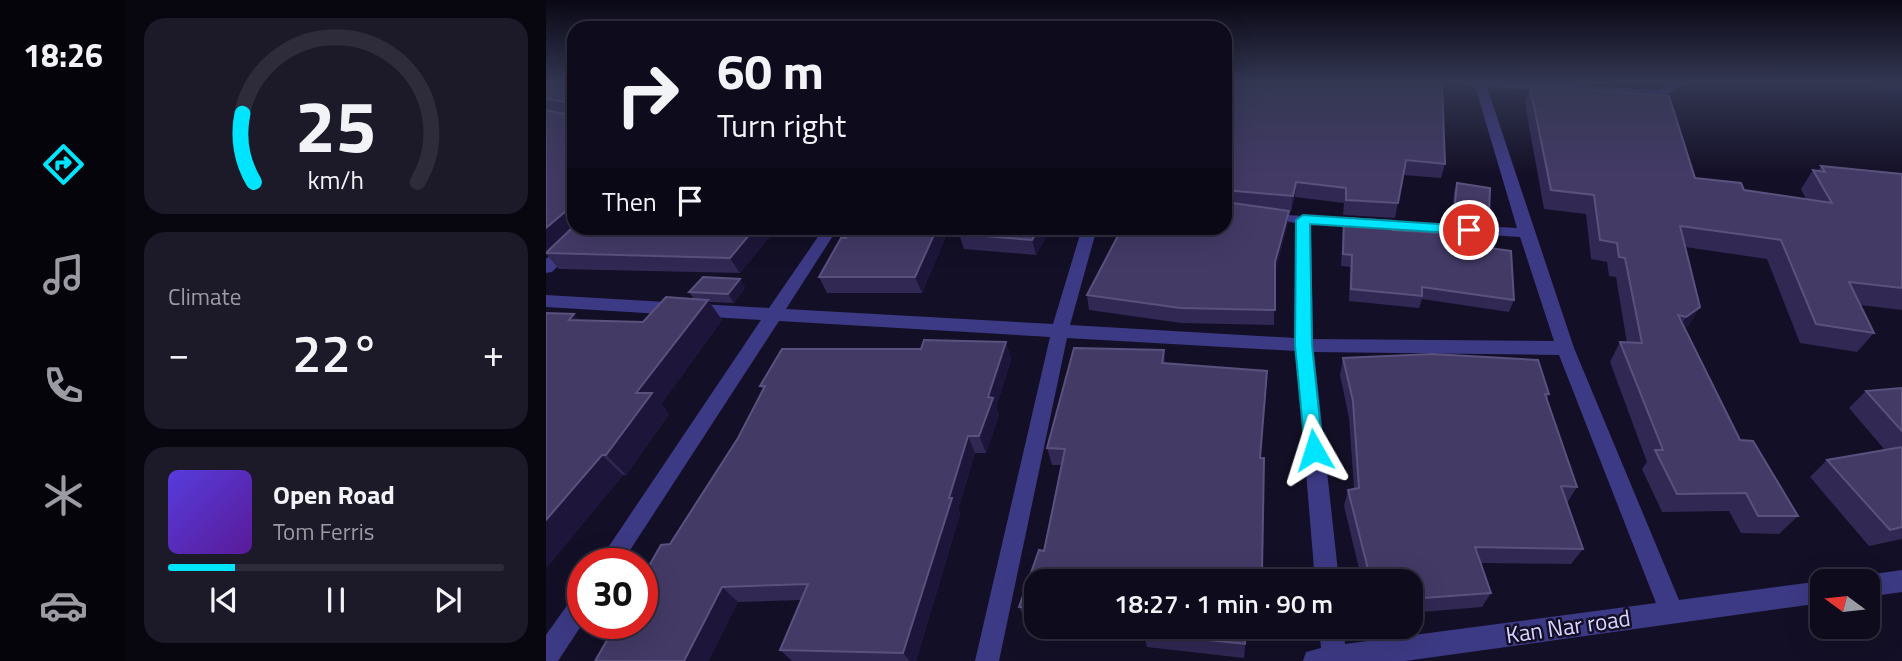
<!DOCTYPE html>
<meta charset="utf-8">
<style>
:root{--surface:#0e0b1c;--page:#1c1929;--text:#f1f3f6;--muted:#9b9ba3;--line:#2e2b3b;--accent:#00e5ff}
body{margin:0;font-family:"Titillium Web",sans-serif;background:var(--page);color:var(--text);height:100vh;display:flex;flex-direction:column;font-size:26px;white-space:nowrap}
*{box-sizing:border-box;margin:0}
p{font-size:23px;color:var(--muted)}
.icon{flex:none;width:38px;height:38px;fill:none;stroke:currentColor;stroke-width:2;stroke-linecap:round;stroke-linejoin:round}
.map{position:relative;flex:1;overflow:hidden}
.details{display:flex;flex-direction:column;gap:18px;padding:18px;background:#08060f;width:420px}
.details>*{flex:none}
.hud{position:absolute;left:21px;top:21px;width:665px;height:214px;border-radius:21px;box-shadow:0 7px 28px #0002,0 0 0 2px var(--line);background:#0e0b1c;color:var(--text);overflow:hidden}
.needle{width:46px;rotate:285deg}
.fabs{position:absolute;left:1264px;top:569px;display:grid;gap:14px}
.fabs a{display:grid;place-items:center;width:70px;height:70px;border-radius:14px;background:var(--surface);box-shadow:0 7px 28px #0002,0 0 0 2px var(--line);font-size:35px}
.speed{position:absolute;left:21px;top:548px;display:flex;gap:14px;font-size:35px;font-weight:700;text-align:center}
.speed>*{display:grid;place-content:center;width:91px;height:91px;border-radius:50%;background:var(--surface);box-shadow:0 7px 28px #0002,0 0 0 2px var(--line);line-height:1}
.speed .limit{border:10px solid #d22;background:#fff;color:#111}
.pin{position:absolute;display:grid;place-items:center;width:60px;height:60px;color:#fff;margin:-30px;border:4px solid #fff;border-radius:50%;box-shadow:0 2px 7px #0007}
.me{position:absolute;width:77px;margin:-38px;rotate:354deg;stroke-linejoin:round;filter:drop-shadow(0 0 5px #0008)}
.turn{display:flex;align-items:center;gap:24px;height:147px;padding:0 35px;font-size:32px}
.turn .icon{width:91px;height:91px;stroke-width:2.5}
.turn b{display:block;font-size:49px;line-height:60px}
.then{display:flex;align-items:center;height:66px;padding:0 35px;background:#0003;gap:14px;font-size:26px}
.big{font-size:52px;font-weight:600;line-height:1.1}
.details .card{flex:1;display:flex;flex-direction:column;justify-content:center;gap:10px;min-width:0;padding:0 24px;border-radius:21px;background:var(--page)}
.details .dial{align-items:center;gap:0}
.dial svg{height:182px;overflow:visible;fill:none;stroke:var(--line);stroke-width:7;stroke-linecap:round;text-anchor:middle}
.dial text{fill:var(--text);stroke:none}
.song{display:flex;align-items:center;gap:21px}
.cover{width:84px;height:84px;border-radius:10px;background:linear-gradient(135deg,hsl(250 70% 55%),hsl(270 70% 35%))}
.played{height:7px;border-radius:4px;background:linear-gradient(90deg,var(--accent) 20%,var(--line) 20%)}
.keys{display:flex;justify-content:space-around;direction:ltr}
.heat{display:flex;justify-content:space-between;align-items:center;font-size:38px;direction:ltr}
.trip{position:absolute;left:478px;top:569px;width:399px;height:70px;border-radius:21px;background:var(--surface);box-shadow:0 7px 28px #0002,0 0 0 2px var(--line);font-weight:600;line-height:70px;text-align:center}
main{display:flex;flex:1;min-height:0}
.tabs{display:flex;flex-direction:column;width:126px;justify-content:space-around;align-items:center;background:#06040b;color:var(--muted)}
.tabs .icon{width:49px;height:49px}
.tabs .current{color:var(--accent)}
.tabs b{font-size:32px;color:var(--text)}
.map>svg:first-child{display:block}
</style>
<main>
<nav class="tabs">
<b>18:26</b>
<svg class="icon current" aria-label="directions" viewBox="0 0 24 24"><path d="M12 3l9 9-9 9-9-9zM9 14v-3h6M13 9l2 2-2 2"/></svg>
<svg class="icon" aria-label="music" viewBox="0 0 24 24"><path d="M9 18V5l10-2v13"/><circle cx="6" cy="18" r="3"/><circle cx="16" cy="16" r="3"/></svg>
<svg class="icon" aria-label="phone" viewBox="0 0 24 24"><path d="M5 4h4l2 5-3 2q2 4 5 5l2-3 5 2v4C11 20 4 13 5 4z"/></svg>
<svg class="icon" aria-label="climate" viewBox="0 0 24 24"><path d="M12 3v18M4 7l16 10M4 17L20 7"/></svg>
<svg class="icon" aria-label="car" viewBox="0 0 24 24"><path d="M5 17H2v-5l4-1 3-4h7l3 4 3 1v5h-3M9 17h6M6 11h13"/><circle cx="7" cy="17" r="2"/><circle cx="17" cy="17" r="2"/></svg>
</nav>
<section class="details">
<div class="card dial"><svg viewBox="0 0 100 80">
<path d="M14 69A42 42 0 1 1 86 69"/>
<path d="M14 69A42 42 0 0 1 9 39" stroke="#00e5ff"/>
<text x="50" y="56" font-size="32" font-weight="700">25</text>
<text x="50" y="72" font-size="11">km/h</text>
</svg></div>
<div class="card"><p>Climate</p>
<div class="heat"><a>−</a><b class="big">22°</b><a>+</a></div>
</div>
<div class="card">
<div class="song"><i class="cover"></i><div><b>Open Road</b><p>Tom Ferris</p></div></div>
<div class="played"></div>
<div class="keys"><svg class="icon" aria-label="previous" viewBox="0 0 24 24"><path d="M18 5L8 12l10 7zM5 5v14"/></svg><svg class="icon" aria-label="pause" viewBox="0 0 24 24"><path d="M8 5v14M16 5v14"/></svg><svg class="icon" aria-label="next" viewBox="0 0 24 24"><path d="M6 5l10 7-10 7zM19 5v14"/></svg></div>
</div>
</section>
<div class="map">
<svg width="1356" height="661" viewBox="0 0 1356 661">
<rect width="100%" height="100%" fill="#130f26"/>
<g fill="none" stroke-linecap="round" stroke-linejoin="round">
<!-- canal -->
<path fill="#0c2248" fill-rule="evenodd" d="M1321,82H1356V93L1325,88Z"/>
<!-- minor -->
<g fill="#3d3a85" fill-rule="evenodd">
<path d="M912,82H976L1112,90L1128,82H1143L1114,98L941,87L1028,348L1133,600L1276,581V603L859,661H757L760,652L775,648L773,626H797L799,644L1110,603L1013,355L768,352L793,581H769L750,351L521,338L453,661H429L504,337L233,321L75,564H51L215,320L0,307V295L223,308L278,228H292L240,309L507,324L536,228H551L524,325L749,338V223L740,221L738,218L740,215L971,228L929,86ZM765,224L974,237L1008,341L767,339Z"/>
<path d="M34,228H50L6,272L0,273V259Z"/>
<path d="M1356,570V592L1321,597V581H1312L1321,575Z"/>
<path d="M37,591V623L12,661H0V635L29,594Z"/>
</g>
</g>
<!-- wall -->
<g fill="#312854">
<path d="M0,82H28V228H231L194,273L13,269L1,255H0Z"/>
<path d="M679,82L899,164L895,178L857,175L849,218L797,215L798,203L749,197L745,211H742L741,226L729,273L728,325L635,323L543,310L541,295L679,228Z"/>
<path d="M984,86L1149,178L1198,190L1260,199L1255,189L1267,170L1272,171L1275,166L1356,174V310L1314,305L1328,333L1311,352L1254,343L1221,259L1139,247L1154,307L1142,326L1139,328L1194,440L1252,516L1233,534L1195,533L1183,511L1116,512L1096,469L1101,462L1064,362L1074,342L1081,343L1070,277L1063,276L1061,262L1045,259L1040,214L998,209L979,104Z"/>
<path d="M911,183L943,214L940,224L906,221L908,192Z"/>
<path d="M798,218L847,230L905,234L907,224L943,248L968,300L963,312L876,299L873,308L803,301L804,267L795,266L797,229Z"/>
<path d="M306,228H400L402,231L376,293H281L273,277Z"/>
<path d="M505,228L490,255L418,249L413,234Z"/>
<path d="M194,279L199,288L188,303L163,302L176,320L115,404L123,414L80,475H77L0,568V313L33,320L97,322L148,299L143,292Z"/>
<path d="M460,342L465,360L450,407L453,415L440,453H429L412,509L414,514L370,661H246L234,650L255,600L192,602L124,544L192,438L217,390L214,386L375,349Z"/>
<path d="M618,350L619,363L714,458L715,581H490V623L480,621L473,607L498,551L515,465H506L501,448Z"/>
<path d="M797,358L1003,394L1001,400L1031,487L1021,503L1037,549L1025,564L935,563L945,593L936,607L864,613V581H816L798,506L802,490L808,489L803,418L794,375Z"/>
<path d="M1356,388V539L1323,546L1264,477L1281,460L1339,450L1303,408L1320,391Z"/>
<path d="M515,626H701L698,658L601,647L599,639Z"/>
</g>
<!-- shaded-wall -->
<g fill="#1d163a">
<path d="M750,182L749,197L745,211L747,196Z"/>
<path d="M20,211L28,221V228L0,253V228Z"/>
<path d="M743,211L741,226L728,277L729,262Z"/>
<path d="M209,228H231L194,273L184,258Z"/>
<path d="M391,228H400L402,231L376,293L369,277Z"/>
<path d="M493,228H505L490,255L486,240Z"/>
<path d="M194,279L199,288L188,303L182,294Z"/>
<path d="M162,300L176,320L115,404L123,414L80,475L60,455L90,393Z"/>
<path d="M1154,307L1142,326L1128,336L1140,317Z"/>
<path d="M28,314L46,335L23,320Z"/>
<path d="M460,342L465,360L450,407L453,415L440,453L433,436L442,397Z"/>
<path d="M422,436L429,453L412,509L414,514L370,661H364L357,653L403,498Z"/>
<path d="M56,455L77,475L0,568V520Z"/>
<path d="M176,587L192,602L163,661H138Z"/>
</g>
<!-- building -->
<g fill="#433a66" stroke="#5a527e" stroke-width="2">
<path d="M0,82H28V210L20,211L0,228V110L17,114L20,111V102L0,99Z"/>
<path d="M679,82H896L899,164L860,160L852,203L800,200V188L750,182L747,196L679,190Z"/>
<path d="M984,86L1123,96L1149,178L1195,183L1198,190L1286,203L1267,170L1279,172L1275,166L1356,174V288L1303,282L1328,333L1270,324L1235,240L1134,226L1154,307L1140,317L1132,315L1194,440L1207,441L1252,516H1212L1200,493L1131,494L1109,450H1117L1074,342L1096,343L1079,258L1073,257L1071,243L1054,240L1048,195L1005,190Z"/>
<path d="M911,183L944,188L943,214L908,212Z"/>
<path d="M679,202L743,211L729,262V310L634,308L541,295L576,228H679Z"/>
<path d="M798,218L849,221L847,230L907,234V224L944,226L943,248L965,251L968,300L876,287V296L805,289L806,255L797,254Z"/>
<path d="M28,226V228H209L184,258L0,253Z"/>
<path d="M306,228H391L369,277H273L295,238H300Z"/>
<path d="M418,228H493L486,240L413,234Z"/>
<path d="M157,277L194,279L182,294L143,292Z"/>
<path d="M120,297L162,300L90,393H106L60,455H56L0,520V313L28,314L23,320L97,322Z"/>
<path d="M378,340L460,342L442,397L447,398L433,436H422L403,498H406L357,653L234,650L262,584L176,587L138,661H49L71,623H96V578L115,545L124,544L192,438L219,386H214L236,349H375Z"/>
<path d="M528,348L618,350L616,363L721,371L714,458H718L716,572L705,571L704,581H490V609L473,607L493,550L498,551L519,449L501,448Z"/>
<path d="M887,354L992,360L1003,394H999L1031,487L1015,486L1037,549L929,547L945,593L864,599V581H825L802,490L813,488L807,401L797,358Z"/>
<path d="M1356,388V431L1320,391Z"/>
<path d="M1356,447V527L1344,530L1281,460Z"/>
<path d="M599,626H700L699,644L598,633Z"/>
</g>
<!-- sky -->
<linearGradient id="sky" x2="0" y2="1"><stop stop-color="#0a0815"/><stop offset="0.47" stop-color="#333752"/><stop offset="1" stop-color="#333752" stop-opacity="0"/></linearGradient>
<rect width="1356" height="175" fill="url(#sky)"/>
<!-- route -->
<path fill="#00e5ff" stroke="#0095a6" stroke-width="2" d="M757,215L923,226L930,230L923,234L764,224L766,345L777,450L774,455L768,458L761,455L759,450L749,345L750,220Z"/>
<g text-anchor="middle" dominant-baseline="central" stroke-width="5" stroke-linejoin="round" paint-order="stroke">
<!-- near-street labels -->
<g font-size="23" fill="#d9d4ff" stroke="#130f26">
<text transform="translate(1022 626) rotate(-8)">Kan Nar road</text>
</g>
</g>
</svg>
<div class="fabs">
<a><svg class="needle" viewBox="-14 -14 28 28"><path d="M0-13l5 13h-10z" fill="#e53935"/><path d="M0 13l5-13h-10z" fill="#9b9ba3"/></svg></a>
</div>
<div class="speed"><div class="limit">30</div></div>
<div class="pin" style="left:923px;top:230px;background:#d93025"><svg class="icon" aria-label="arrive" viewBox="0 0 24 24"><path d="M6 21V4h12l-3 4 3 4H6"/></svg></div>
<svg class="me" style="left:768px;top:450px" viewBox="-20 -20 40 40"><path d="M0-17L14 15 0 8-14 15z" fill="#00e5ff" stroke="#fff" stroke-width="4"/></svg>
<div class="trip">18:27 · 1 min · 90 m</div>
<div class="hud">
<div class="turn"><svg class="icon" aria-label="right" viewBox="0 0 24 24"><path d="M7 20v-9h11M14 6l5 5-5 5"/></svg><div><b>60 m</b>Turn right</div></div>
<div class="then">Then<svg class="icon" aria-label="arrive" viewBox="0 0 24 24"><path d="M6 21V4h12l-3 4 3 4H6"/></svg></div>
</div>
</div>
</main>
